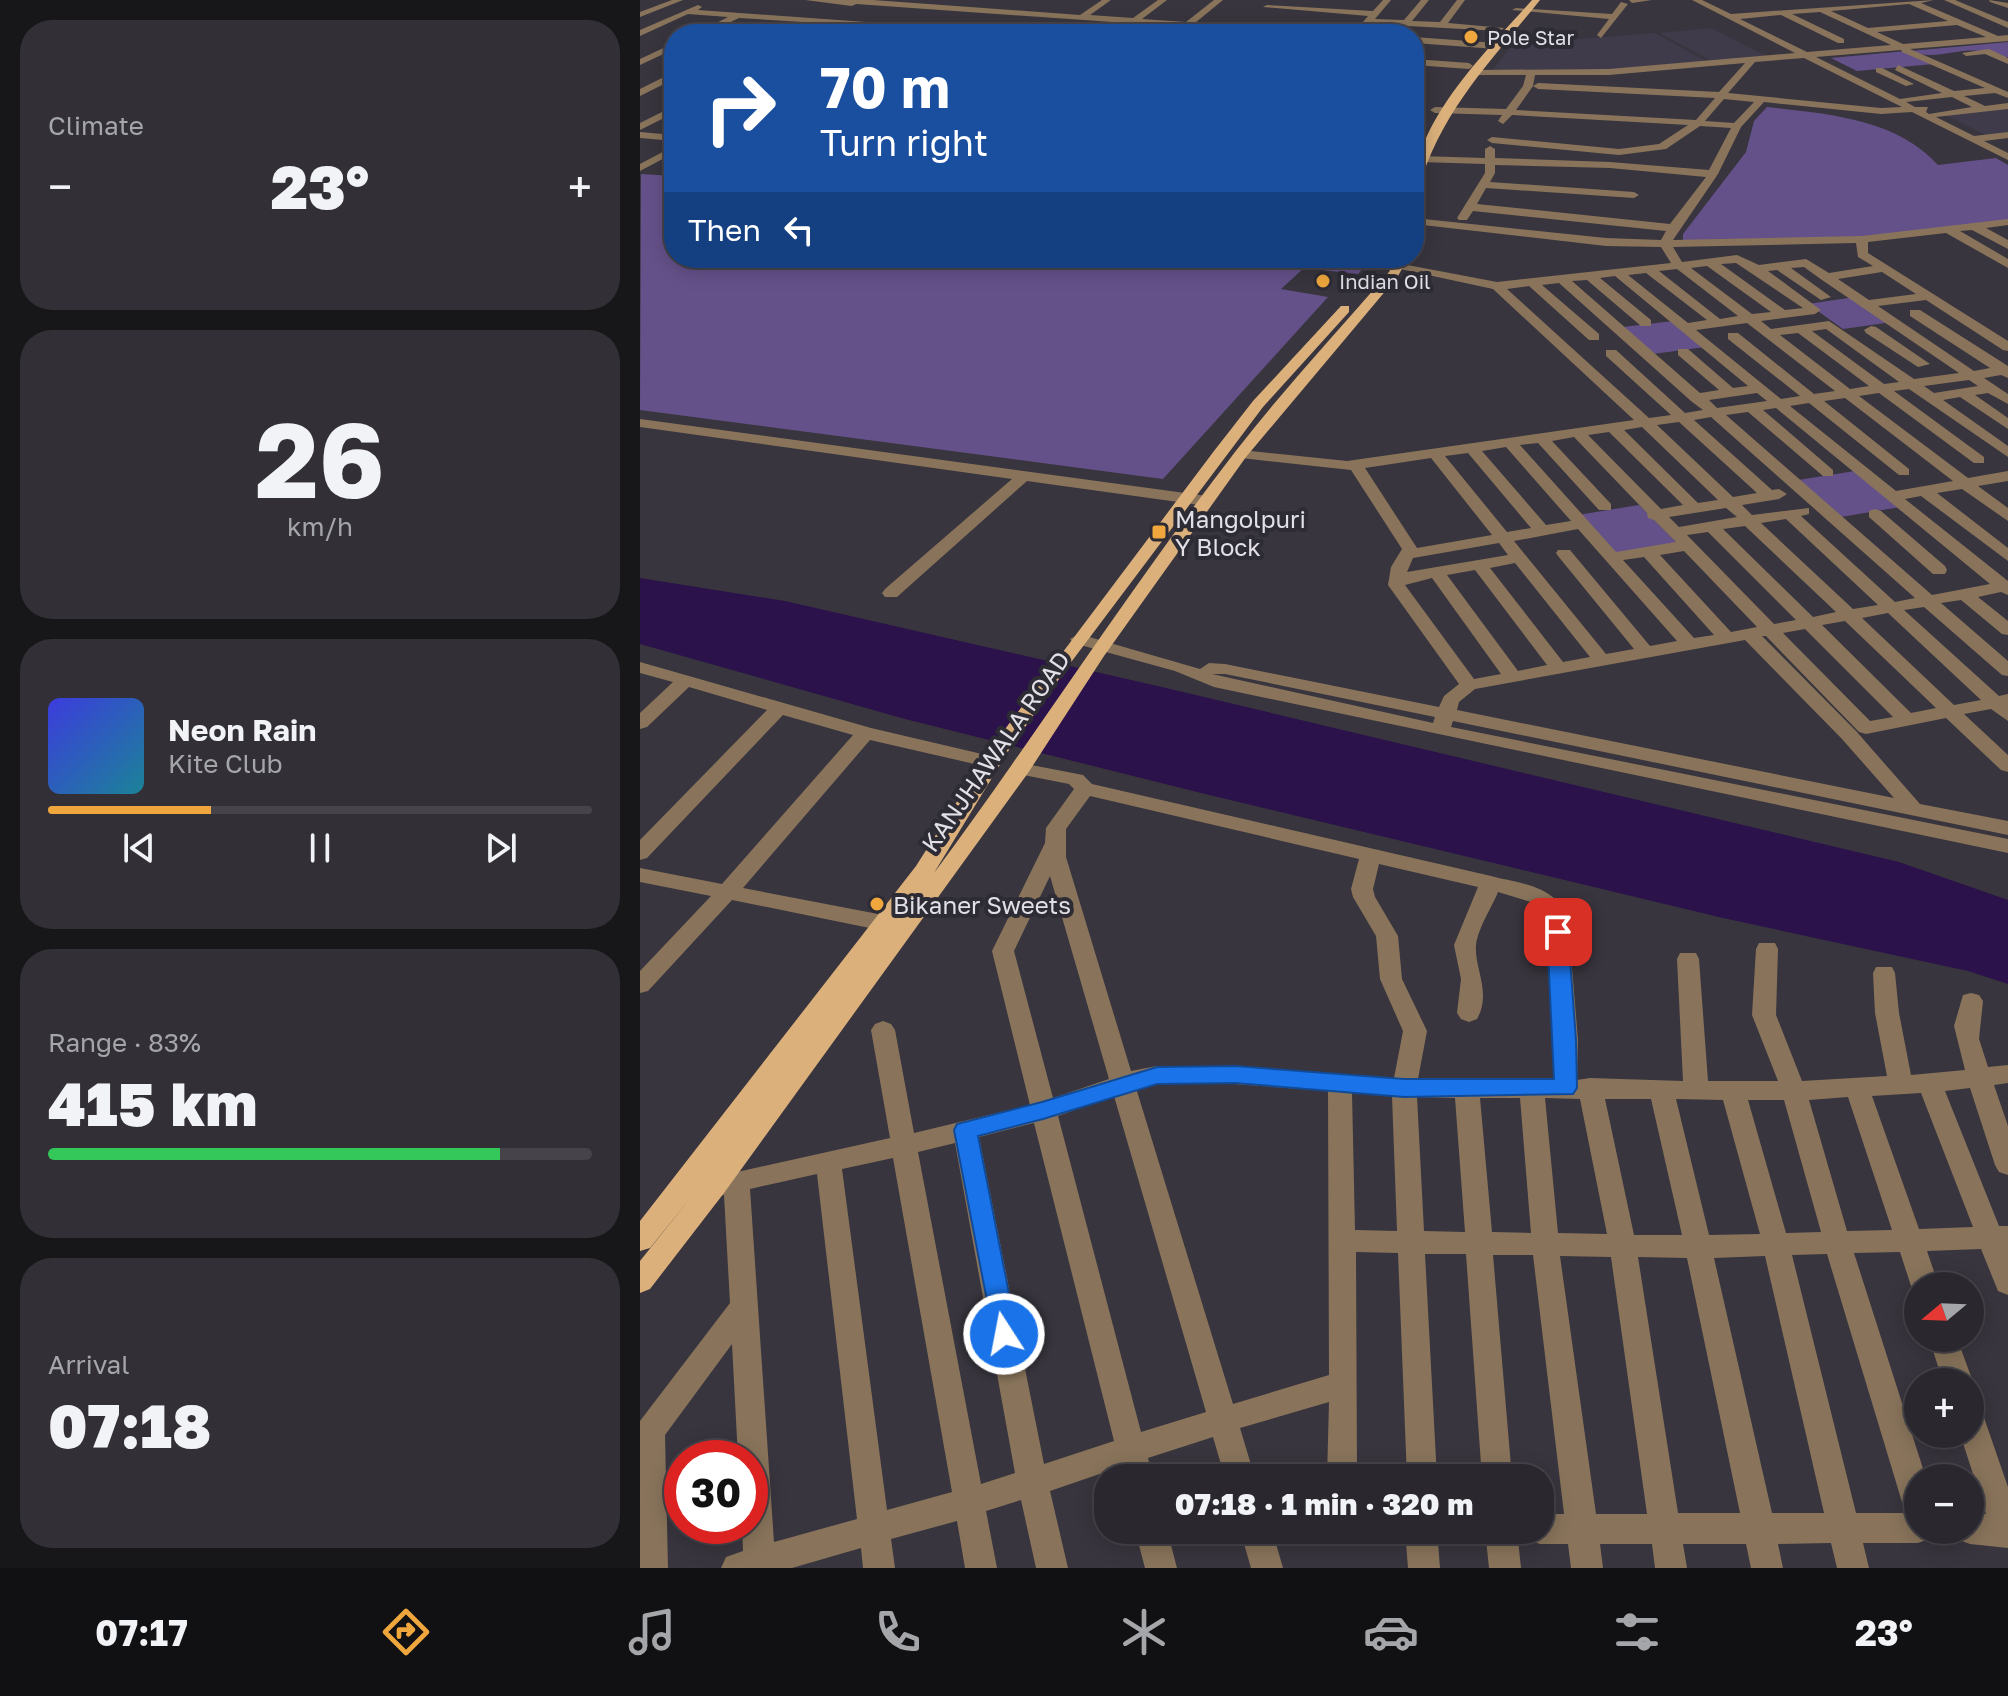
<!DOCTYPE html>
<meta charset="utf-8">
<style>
:root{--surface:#2a282e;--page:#323036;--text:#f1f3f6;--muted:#a5a6aa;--line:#46444a;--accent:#efa73d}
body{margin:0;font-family:"Golos Text",sans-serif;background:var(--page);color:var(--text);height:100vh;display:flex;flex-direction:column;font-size:30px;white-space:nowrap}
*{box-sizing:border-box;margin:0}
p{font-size:26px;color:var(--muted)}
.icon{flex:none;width:44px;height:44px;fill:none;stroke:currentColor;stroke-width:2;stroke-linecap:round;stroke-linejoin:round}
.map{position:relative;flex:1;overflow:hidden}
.details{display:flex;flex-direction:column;gap:20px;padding:20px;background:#171619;width:640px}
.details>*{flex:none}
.hud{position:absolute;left:24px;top:24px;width:760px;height:244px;border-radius:32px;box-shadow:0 4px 20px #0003,0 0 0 2px var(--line);background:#1a4fa0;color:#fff;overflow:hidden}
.needle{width:52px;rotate:251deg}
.buttons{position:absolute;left:1264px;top:1272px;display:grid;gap:16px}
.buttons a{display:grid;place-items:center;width:80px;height:80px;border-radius:50%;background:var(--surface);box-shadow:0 4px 20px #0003,0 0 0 2px var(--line);font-size:40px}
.speed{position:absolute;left:24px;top:1440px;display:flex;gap:16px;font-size:40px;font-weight:700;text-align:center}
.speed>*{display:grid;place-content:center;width:104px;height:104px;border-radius:50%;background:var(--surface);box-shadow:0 4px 20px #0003,0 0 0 2px var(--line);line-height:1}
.speed .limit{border:12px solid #d22;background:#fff;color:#111}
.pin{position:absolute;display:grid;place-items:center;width:68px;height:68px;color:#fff;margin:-34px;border-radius:16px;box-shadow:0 4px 12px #0006}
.me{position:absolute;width:88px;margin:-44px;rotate:349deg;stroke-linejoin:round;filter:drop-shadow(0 0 6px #0008)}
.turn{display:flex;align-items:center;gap:28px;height:168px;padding:0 24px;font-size:36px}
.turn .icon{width:104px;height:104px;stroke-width:2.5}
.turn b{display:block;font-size:56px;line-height:68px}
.then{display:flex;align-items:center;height:76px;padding:0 24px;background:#0003;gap:16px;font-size:30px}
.big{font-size:60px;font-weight:800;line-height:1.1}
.details .tile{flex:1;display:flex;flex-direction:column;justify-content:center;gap:12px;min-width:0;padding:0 28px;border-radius:32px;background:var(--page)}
.details .dial{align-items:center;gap:0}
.dial b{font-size:104px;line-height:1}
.song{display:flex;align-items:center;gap:24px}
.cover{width:96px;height:96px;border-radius:12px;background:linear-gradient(135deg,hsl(240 70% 55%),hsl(190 70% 35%))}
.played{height:8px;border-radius:4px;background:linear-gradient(90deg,var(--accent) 30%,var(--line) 30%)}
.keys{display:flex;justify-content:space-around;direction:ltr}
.heat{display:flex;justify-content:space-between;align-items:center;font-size:44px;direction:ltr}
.charge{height:12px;border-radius:6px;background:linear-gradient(90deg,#34c759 83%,var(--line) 0)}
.trip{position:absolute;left:454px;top:1464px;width:460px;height:80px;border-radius:32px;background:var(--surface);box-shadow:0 4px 20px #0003,0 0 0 2px var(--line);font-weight:800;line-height:80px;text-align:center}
.tab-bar{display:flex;height:128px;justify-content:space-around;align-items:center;background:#111012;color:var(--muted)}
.tab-bar .icon{width:56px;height:56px}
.tab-bar .current{color:var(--accent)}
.tab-bar b{font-size:36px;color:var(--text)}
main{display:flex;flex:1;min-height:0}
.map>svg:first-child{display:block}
</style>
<main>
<section class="details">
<div class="tile"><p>Climate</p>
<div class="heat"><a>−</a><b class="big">23°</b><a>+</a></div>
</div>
<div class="tile dial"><b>26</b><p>km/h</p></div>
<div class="tile">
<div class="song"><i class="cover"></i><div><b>Neon Rain</b><p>Kite Club</p></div></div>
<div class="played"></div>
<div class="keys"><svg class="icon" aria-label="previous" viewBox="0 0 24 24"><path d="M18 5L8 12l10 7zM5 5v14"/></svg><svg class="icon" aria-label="pause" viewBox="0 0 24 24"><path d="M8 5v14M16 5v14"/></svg><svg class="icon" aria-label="next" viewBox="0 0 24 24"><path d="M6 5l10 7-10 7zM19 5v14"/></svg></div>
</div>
<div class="tile"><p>Range · 83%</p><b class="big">415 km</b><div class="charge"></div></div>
<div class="tile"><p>Arrival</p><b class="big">07:18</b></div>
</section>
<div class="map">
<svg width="1368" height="1568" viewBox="0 0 1368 1568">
<rect width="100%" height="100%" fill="#38353e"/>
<!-- built -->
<g fill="#403b4a">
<path d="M1071,28L1126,56L1072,61L1019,33Z"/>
<path d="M1015,33L1068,62L979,69L852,71L873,44Z"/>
<path d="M1368,108V133L1346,135L1303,114Z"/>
</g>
<!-- green -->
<g fill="#65518a">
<path d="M1368,42V57C1357,58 1353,54 1343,52C1319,46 1295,62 1271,51Z"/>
<path d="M1266,51L1294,64L1217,71L1191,58Z"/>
<path d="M1127,107C1186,114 1256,118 1298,165L1356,158L1368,165V220L1232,237L1043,242V234L1106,152L1114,121Z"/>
<path d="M1,174L34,176V258H708L729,261L718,274L664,268L641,289L688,297L523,479L0,410Z"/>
<path d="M1215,297L1252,322L1203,329L1168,304Z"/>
<path d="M1033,321L1065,347L1013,354L983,327Z"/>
<path d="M1215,471L1260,507L1201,517L1158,480Z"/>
<path d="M999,505L1038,544L974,555L938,515Z"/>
</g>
<!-- water -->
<path fill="#2b124b" d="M0,578L145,601L522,687L1259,862L1368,900V984L1328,971L1083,918L561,793L265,719L0,644Z"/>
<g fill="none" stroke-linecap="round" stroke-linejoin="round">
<!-- minor -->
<g fill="#89745b" fill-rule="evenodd">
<path d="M32,0H43L0,17V12Z"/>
<path d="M165,0H233L440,15L462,0H471L450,15L493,18L518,0H527L502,19L546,22L574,0H583L555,23L682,34L496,24L489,28L485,25L486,23L216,4L212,6Z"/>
<path d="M743,0H751L735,19L764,20L781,0H789L772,21L800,22L817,0H825L808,23L864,28L860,31L731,24L722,34H713L728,16L623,7L627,5L733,11Z"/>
<path d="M989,0H1012L992,3Z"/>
<path d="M1052,0H1062L1091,14L1294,0L1281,3L1358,36L1368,35V41L1270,49L1368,92V98L1355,93L1324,96L1345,106L1368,103V109L1296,117L1334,136L1368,132V138L1344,141L1368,153V160L1272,112L1241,114L1124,102L1101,127L1078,174L1033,240L1222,236L1368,219V225L1346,228L1368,240V249L1332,230L1320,231L1368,259V268L1306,233L1228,242V253L1368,341V351L1363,350L1286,300L1238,306L1334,371L1350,368L1270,316V310H1280L1368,366V378L1361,375L1344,378L1368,394V404L1348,393L1335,395L1368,418V429L1320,397L1303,400L1368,446V457L1269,389L1254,391L1344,457V463H1334L1239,393L1219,396L1328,478L1368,471V481L1338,486L1368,508V521L1322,489L1297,493L1368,548V561L1281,496L1265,499L1368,581V595L1361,592L1338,597L1368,621V635L1362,634L1321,600L1301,603L1368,661V676L1362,675L1284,607L1264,610L1359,696L1368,694V721L1351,709L1324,714L1368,755V772L1361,770L1306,718L1226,734L1219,732L1126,636H1122L1216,731L1280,804L1368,821V835L813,721L811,727L1368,839V853L574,687L535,671L433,643L430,639L439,634L560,669L569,663L585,664L799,707L804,696L819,684L748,585L751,567L762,549L711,470L601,458L594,454L601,450L707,461L994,420L853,289L751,267L757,263L857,282L1031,263L1021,247L966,246L774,224V218L966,238L1021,240L1026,231L833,211L827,220H819L817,218L845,173V164L780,162L775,159L780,156L845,158V149L850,146L855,149V158L970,162L1069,170L1091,128L1060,126L1026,149L979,155L852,143L847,140L852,137L979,149L1019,144L1048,125L872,115L863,124L858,121L862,115L795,113L790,110L795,107L866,109L883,86L886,75H831L834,70L969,69L1155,53ZM1269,4L1308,21L1228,28L1191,11ZM1180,12L1251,45L1167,52L1100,19L1141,15L1198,43H1204V39L1152,14ZM1317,25L1346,37L1263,44L1237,32ZM1261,50L1262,52L1345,88L1314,91L1258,65L1255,70L1302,93L1260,99L1176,57ZM1164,58L1262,107L1241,108L1088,93L1115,62ZM1105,63L1079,92L898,83L893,86L898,89L1075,98L1056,120L876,110L893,86L895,75H969ZM1312,97L1332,107L1289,114L1286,112L1288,107H1275L1266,102ZM1084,99L1114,102L1094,123L1065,121ZM855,165L970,168L1066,177L1030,224L837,204L846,188L994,198L999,195L994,192L850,182L855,173ZM1216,243L1218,257L1233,266L1189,273L1166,259L1119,265L1097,255L1042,262L1033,247ZM1096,263L1163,308L1145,310L1081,264ZM1067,266L1131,312L1112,314L1051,268ZM1164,267L1182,280L1319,373L1274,379L1189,321L1131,329L1121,321L1175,314L1181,310L1128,271L1137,270L1181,300L1191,297L1151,268ZM1037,269L1098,316L1080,319L1019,271ZM1242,272L1276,294L1229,300L1198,279ZM1006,273L1067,320L1048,323L988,275ZM975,276L1108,386L1093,388L1048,349H1038V355L1079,390L1060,393L932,281L947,280L1001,326H1011V320L960,278ZM919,283L1051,401L1063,410L1045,413L976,350H966V356L1031,415L1009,418L867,289L889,286L949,340H959V334L902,285ZM1107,323L1195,391L1174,394L1098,333H1088V339L1160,396L1141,399L1056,330ZM1186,329L1259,382L1244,384L1172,331ZM1158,333L1229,386L1210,389L1140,335ZM1329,380L1338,386L1294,393L1284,386ZM1117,393L1127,401L1077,408L1069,400ZM1205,398L1313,481L1256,491L1150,406L1169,403L1259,475H1269V469L1184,401ZM1136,408L1350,584L1292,595L1086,415L1108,412L1183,476H1193V470L1123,410ZM1071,417L1275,598L1255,602L1161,516L1169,514V508L1112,515L1102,505L1139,499L1147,494L1139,489L1132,490L1054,420ZM1039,422L1117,493L1093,497L1017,425ZM1002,427L1078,500L1058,503L984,430ZM969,432L1043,505L1021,509L948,435ZM934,437L1007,513L1008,518L1014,520L1036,542L976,552L880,445L898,443L959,510H971V504L912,441ZM866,447L931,521L906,525L842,451ZM828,453L891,528L867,532L805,456ZM791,458L852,535L777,548L725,468ZM1086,508L1097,517L1039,527L1029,517ZM1146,519L1238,605L1213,609L1121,523ZM1105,526L1196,612L1173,617L1083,529ZM938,529L1037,641L1010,646L930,550H918L916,553L918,556L994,649L966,654L874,541ZM1068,532L1156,620L1134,624L1047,535ZM859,543L868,555L767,572L773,558ZM1044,551L1117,627L1091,632L1020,555ZM1004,557L1074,635L1054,638L983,560ZM875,563L950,657L923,662L850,568ZM835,570L907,665L878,671L807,575ZM792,578L861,674L834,679L765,585ZM1248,613L1341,700L1314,705L1222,618ZM1205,621L1296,708L1271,713L1182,625ZM1165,629L1253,717L1230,721L1143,633ZM1105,640L1202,739L1254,798L817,710L819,702L835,689ZM572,674H585L795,717L793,723Z"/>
<path d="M1304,0H1315L1368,22V28Z"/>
<path d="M1349,0L1368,3V8L1350,2Z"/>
<path d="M981,2L988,4L961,38L957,35L969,19L872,10L876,8L972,14Z"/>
<path d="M58,5L62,7L58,10L365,32L353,34L99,18L66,34H55L88,17L48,14L0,36V30Z"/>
<path d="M774,37L856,43L860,46L856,49L774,43Z"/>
<path d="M34,43V49L0,65V59Z"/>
<path d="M1349,49L1368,58V64L1345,54L1326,56L1322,53Z"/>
<path d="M774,59L829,63L833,66L829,69L774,65Z"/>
<path d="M1236,68H1242L1274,84L1266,86L1236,72Z"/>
<path d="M34,72V79L0,96V89Z"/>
<path d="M34,106V113L0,130V123Z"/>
<path d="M0,132L34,135V141L0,138Z"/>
<path d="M774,136L794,140L789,143L774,142Z"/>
<path d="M34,146V153L0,171V164Z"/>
<path d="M1231,326L1236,327L1290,364L1278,367L1226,333L1224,330Z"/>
<path d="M0,419L567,496L575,501L567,506L387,481L257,597H245L242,593L245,589L372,479L0,427Z"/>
<path d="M1235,509L1241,511L1305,566L1307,570L1305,574H1293L1229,517V511Z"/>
<path d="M0,662L231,728L359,758L362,762L359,766L352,768L230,740L103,888L259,918L267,921L270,926L267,931L259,934L92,900L8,991L0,993V971L71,896L0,882V868L82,884L213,735L143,715L7,858L0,860V840L127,710L49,687L7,727L0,729V713L33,682L0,673Z"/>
<path d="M381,763L443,775L452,784L851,876C881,884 916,885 928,919L938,1040L937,1080L950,1078L1043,1081L1037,959L1040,953H1056L1059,959L1068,1081H1138L1112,1015L1116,949L1119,943H1135L1138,949L1136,1015L1162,1081L1247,1076L1235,1013L1233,973L1236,967H1252L1255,973L1259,1013L1271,1075L1325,1070L1314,1026L1323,995L1331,993L1339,995L1343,1001L1339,1039L1348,1067L1368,1065V1083L1354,1085L1368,1126V1175L1359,1172L1355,1165L1330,1088L1305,1091L1359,1226H1368V1295L1358,1291L1341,1249L1287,1251L1299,1286H1278V1295L1271,1286L1260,1252L1214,1253L1286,1478H1278V1530H1293L1289,1539L1278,1543H1223L1229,1568H1197L1191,1543L1138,1544L1143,1568H1111L1106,1544H1043L1047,1568H1015L1012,1544H960L963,1568H931L928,1544H900L889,1540L885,1530H900V1514H924L893,1255H853L872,1478H842L826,1254H785L797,1478H767L758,1253L716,1252L717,1478H687L689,1402L600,1428L615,1478H585L573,1437L508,1458L513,1478H483L480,1467L410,1491L428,1568H396L381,1500L346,1511L357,1568H325L317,1521L251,1539L255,1568H223L221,1548L152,1568H81L86,1557L103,1551L102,1526H110V1458H98L92,1344L25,1435L28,1568H0V1421L90,1303L84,1195L75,1197L66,1193L62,1186L66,1179L250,1138L231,1030L235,1024L243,1021L251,1024L255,1030L274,1133L390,1105L352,951L405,843L406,828L434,789L429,784L374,773L371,769L374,765ZM450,796L719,859L711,889L713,897L736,936L740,979L763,1031L754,1078L595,1066H517L491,1071L426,857V829ZM739,864L838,887L814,945L821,979L817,1013L821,1019L829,1022L837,1019C852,993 834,968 836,945C838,928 852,907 858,892L891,902L903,911L914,1040L913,1080L778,1079L787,1031L762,979L758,936L735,897L733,889ZM410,876L469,1079L413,1098L374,951ZM517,1084H595L688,1091L689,1375L593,1404L496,1088ZM712,1093L752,1096L757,1231L715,1230ZM1281,1093L1333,1227L1279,1229L1232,1096ZM474,1096L566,1412L501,1432L418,1116ZM777,1097L815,1098L825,1232L784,1231ZM1208,1097L1252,1230L1207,1231L1169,1100ZM840,1098H880L891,1233L852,1232ZM905,1098L940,1099L967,1234L918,1233ZM965,1099H1011L1042,1235H994ZM1036,1099L1083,1100L1120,1234L1069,1235ZM1108,1100H1144L1181,1232L1146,1233ZM394,1123L474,1441L404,1464L339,1137ZM315,1143L375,1473L341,1484L278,1152ZM253,1158L312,1492L247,1510L202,1169ZM177,1174L217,1519L134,1542L110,1189ZM1187,1254L1262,1502L1268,1513H1216L1152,1255ZM920,1256L971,1257L1007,1514H956ZM1125,1256L1184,1513H1132L1074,1258ZM998,1257L1047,1258L1100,1513H1038Z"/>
<path d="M1289,1338H1317L1333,1382L1330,1388V1382H1303Z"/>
<path d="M1330,1405L1341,1409L1368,1487V1548L1330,1544L1319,1540L1315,1530H1330V1514H1346L1320,1434H1330Z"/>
<path d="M495,1530H527L537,1568H505Z"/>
<path d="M600,1530H632L643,1568H611Z"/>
<path d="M765,1530H797L800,1568H768Z"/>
<path d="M845,1530H877L881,1568H849Z"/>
</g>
<!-- major -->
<g fill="#dbb07b" fill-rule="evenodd">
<path d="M892,0H900C852,60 801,111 779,187L774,190C774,120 848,50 892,0Z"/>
<path d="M756,258H768L758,276L606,457L464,656L388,773L84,1193L10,1289L0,1293V1261L52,1196L10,1248L0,1251V1221L276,866L353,745L574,451L613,401L701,306H709V312L623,407L429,665L369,750L294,873C397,734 489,589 595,452C643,390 697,332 749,272Z"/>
</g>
</g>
<!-- route -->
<path fill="#1a73e8" stroke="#114b97" stroke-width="2" d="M918,925L928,932L936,1040L937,1088L933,1094L764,1097L595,1083L517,1084L403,1119L338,1136L377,1334L373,1342L364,1346L355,1342L314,1130L317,1124L402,1102L517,1067L595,1066L764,1079H914L907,932Z"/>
<!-- markers -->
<g fill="#efa73d" stroke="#2d2b34" stroke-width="3">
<circle cx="831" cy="37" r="8"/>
<circle cx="683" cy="281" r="8"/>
<rect x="511" y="524" width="16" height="16" rx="4"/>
<circle cx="237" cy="904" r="8"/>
</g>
<g text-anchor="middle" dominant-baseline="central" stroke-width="8" stroke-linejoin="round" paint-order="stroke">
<!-- far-poi labels -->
<g font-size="20" fill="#e2e0e6" stroke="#2d2b34" text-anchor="start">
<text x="847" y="37">Pole Star</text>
<text x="699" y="281">Indian Oil</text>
</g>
<!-- poi labels -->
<g font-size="24" fill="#e2e0e6" stroke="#2d2b34" text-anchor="start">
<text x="535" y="518">Mangolpuri<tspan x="535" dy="28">Y Block</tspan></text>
<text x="253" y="904">Bikaner Sweets</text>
</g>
<!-- street labels -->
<g font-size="24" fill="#e2e0e6" stroke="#2d2b34">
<text transform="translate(355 751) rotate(-55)">KANJHAWALA ROAD</text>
</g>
</g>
</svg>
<div class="buttons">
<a><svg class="needle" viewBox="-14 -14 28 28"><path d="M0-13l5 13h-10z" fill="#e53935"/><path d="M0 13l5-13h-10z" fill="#a5a6aa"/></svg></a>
<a>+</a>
<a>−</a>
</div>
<div class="speed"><div class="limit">30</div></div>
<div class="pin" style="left:918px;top:932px;background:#d93025"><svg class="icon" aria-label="arrive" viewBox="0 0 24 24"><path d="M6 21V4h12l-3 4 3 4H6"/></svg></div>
<svg class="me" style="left:364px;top:1334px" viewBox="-20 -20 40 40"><circle r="17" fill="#1a73e8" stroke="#fff" stroke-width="3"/><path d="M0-11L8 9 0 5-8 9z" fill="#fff"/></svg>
<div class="trip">07:18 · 1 min · 320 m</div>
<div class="hud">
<div class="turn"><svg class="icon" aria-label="right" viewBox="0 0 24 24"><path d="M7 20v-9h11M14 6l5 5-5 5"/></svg><div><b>70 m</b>Turn right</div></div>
<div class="then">Then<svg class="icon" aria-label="left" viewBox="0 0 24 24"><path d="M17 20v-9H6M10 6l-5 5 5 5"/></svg></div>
</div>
</div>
</main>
<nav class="tab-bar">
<b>07:17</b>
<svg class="icon current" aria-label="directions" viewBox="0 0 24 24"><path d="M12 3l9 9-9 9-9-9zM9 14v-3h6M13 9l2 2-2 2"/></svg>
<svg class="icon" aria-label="music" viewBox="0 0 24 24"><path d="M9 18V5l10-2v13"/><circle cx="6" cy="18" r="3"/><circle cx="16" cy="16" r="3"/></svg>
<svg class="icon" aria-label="phone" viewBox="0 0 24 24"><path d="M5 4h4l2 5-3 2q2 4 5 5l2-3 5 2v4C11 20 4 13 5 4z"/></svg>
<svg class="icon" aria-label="climate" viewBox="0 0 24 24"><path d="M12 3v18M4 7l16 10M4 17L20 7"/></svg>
<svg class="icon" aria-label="car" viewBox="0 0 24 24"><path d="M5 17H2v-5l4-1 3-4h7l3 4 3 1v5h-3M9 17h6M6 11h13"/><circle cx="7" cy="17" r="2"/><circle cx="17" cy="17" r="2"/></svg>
<svg class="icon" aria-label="filters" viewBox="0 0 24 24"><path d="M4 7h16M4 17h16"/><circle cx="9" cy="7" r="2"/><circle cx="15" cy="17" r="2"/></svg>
<b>23°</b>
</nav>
